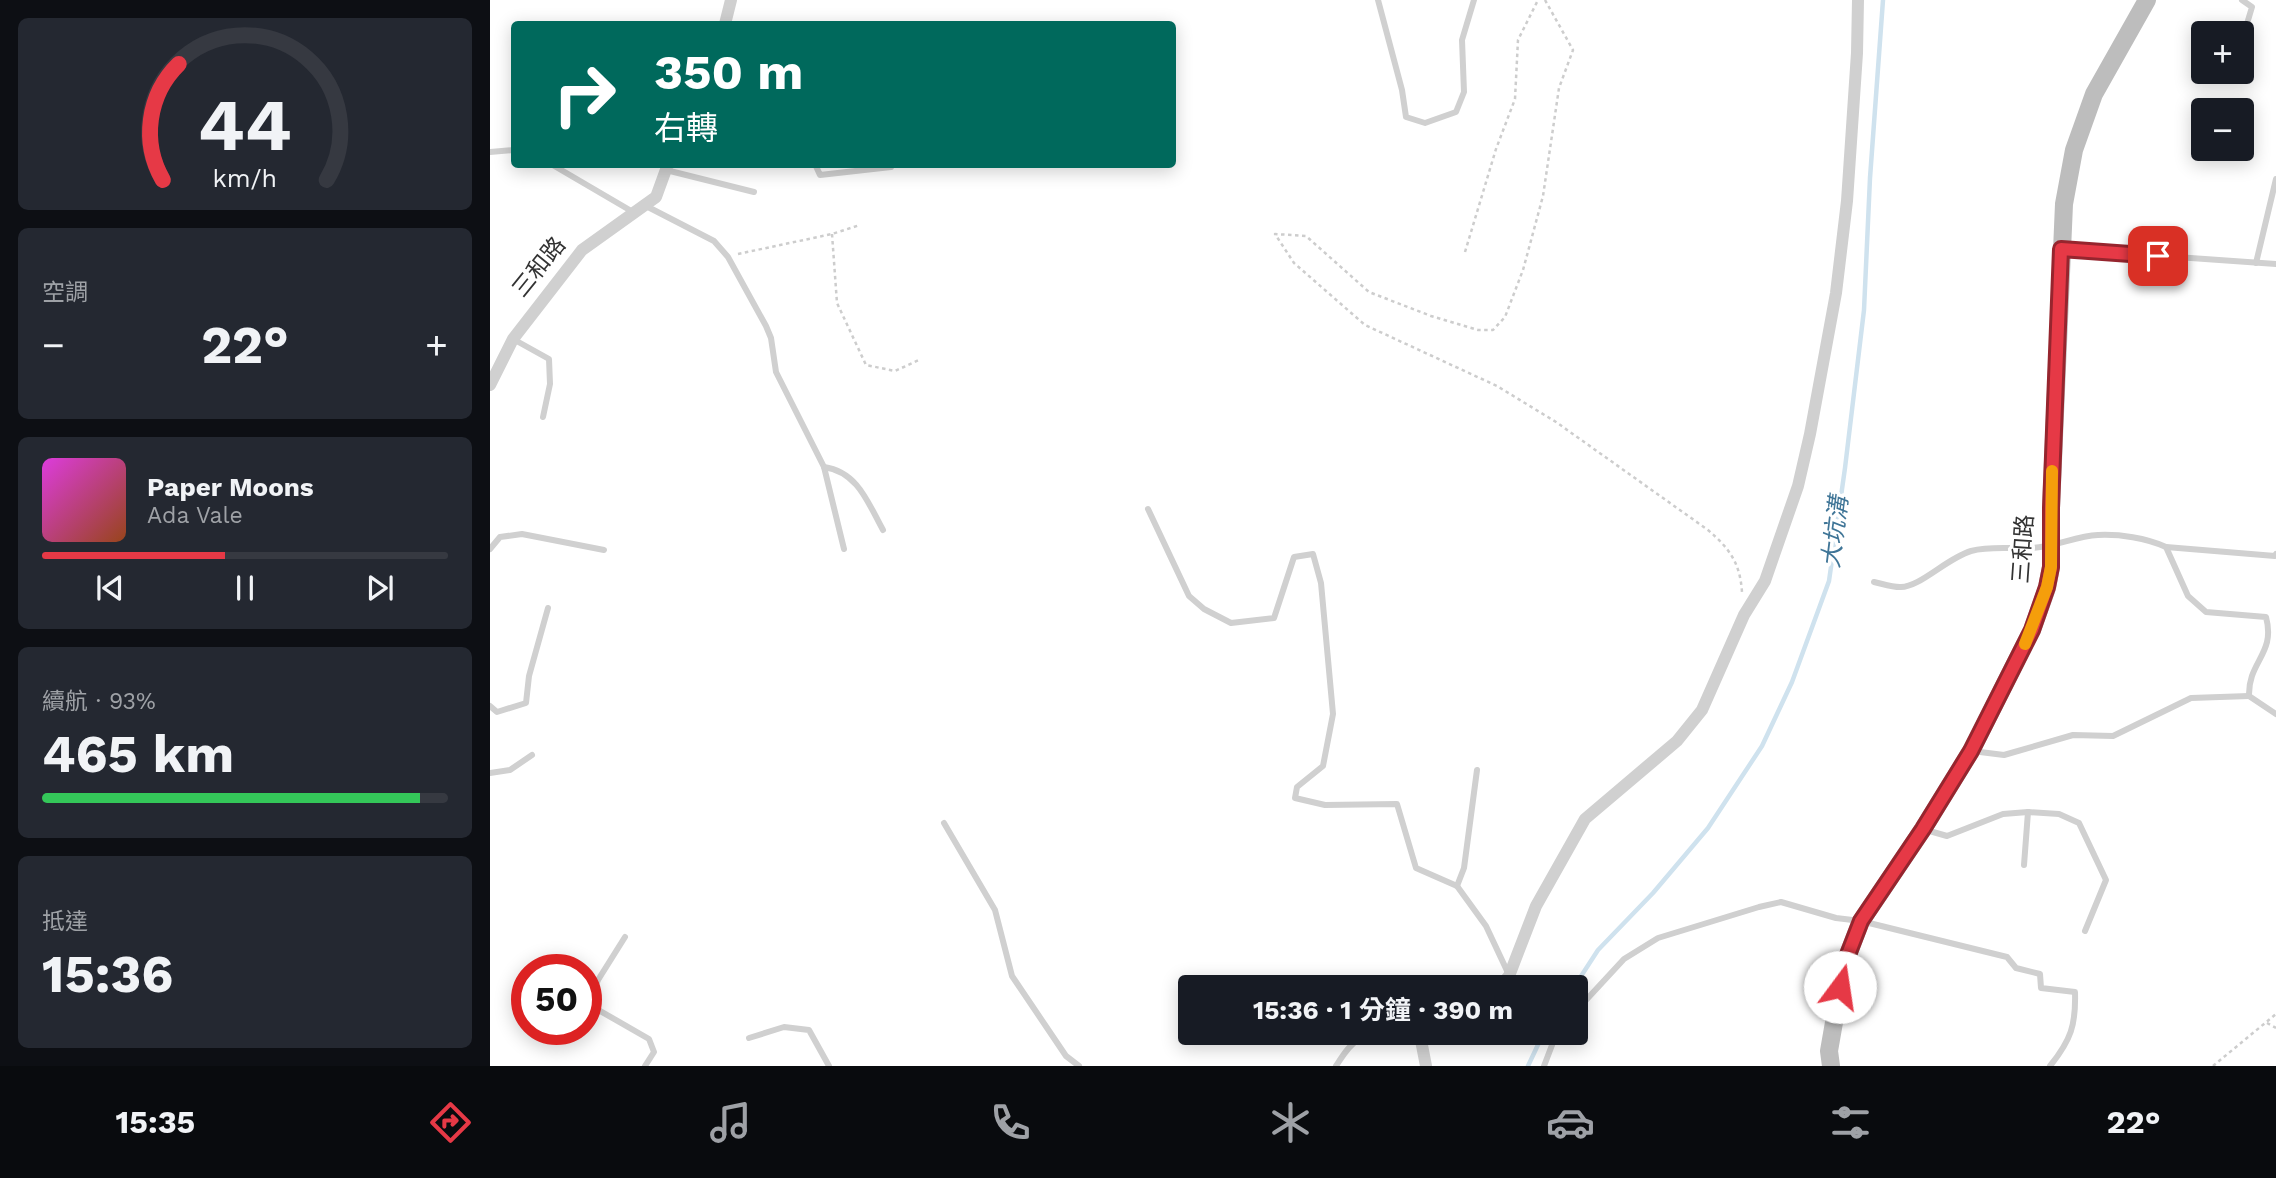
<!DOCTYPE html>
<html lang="zh-TW">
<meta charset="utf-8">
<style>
:root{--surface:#171b24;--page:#242831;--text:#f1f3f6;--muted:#9ea1a6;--line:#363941;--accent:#e63946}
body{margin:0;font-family:"Work Sans","Noto Sans TC",sans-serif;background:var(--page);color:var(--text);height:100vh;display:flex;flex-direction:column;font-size:26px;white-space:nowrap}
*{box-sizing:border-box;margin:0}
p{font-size:23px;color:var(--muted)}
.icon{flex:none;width:38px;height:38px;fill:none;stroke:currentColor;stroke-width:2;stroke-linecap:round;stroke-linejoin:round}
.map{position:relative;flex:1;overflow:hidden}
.sheet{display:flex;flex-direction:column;gap:18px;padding:18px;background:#0d0f14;width:490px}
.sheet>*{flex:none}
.top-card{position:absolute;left:21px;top:21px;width:665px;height:147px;border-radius:7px;box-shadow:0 4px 18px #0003;background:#00695c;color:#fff;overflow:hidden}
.fabs{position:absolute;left:1701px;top:21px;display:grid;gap:14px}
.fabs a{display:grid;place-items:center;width:63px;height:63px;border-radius:7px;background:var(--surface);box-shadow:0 4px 18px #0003;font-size:35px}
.speed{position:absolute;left:21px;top:954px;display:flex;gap:14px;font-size:35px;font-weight:700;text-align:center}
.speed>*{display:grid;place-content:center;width:91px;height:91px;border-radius:50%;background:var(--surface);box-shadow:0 4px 18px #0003;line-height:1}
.speed .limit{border:10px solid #d22;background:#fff;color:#111}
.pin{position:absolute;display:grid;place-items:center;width:60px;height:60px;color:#fff;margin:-30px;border-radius:14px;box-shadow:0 4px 10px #0006}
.me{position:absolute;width:77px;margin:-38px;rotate:14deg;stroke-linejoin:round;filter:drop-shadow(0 0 5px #0008)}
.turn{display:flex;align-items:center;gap:24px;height:147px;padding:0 28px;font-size:32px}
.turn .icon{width:91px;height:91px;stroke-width:2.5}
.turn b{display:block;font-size:49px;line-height:60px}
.big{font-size:52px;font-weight:700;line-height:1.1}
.sheet .card{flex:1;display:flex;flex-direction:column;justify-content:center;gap:10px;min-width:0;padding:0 24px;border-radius:10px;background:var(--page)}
.sheet .dial{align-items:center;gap:0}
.dial svg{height:182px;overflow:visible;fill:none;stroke:var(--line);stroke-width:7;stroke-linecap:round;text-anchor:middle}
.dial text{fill:var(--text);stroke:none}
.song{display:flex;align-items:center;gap:21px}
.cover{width:84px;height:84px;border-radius:10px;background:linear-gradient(135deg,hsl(300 70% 55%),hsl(20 70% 35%))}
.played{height:7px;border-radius:4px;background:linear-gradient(90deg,var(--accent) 45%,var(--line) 45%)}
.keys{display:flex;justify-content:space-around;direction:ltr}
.heat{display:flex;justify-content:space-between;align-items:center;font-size:38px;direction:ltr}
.charge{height:10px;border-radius:5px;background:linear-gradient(90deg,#34c759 93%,var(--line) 0)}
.trip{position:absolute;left:688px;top:975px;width:410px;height:70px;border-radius:7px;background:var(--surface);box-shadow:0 4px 18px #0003;font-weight:700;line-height:70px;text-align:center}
.menu{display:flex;height:112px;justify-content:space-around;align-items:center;background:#090b0e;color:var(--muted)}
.menu .icon{width:49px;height:49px}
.menu .selected{color:var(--accent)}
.menu b{font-size:32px;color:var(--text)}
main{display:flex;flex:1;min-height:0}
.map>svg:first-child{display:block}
</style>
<main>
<section class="sheet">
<div class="card dial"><svg viewBox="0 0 100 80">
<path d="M14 69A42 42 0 1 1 86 69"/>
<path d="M14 69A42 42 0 0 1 21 18" stroke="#e63946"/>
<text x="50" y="56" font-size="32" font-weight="700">44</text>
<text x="50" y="72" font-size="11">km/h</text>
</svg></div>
<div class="card"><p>空調</p>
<div class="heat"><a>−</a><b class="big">22°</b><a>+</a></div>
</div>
<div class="card">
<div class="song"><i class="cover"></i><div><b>Paper Moons</b><p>Ada Vale</p></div></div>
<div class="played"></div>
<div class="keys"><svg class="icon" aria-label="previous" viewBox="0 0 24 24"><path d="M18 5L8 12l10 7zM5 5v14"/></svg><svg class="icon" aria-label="pause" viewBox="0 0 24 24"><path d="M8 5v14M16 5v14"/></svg><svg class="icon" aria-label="next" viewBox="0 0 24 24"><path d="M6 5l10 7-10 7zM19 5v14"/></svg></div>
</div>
<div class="card"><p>續航 · 93%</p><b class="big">465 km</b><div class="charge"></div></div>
<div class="card"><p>抵達</p><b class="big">15:36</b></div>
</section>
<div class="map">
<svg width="1786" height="1066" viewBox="0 0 1786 1066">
<rect width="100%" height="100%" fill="#fff"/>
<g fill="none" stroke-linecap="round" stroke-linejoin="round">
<!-- stream -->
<g stroke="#cfe2ee" stroke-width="4.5">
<path d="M1084,987L1108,950L1163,893L1218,828L1272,746L1302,682L1339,581L1355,468L1374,310L1380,178L1393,0"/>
<path d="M1038,1066L1054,1032"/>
</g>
<!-- path -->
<g stroke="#cdcdcd" stroke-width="2.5" stroke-dasharray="3.5 3.5" stroke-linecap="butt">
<path d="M1055,0L1083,50L1069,88L1053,196L1033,270L1015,317L1003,330H988L941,316L879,292L816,236L785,234L804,263L875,325L1007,386L1066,422L1218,530C1240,549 1250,563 1252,592"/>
<path d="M342,234L347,303L376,365L405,371L431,359"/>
<path d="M975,252L1006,149L1025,99L1028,40L1048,0"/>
<path d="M248,254L342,234L370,225"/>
<path d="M1777,1023L1786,1028"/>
<path d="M1723,1066L1786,1014"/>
</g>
<!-- service -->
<g stroke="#d0d0d0" stroke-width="6">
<path d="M888,0L912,90L916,117L935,123L966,112L974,92L972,40L984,0"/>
<path d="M1752,0L1762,7L1756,27"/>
<path d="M0,152L24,150"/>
<path d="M61,164L143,212"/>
<path d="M325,164L330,175L401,167"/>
<path d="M176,170L264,192"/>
<path d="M156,206L224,241L238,257L276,326L281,338L286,372L334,467L354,549"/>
<path d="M1573,249L1786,264"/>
<path d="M1766,263L1786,179"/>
<path d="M23,339L59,359L60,384L53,417"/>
<path d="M334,467C368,472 378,503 393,530"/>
<path d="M658,509L699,596L714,609L741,623L784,618L804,557L823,554L831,583L843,714L833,766L807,787L805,798L835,805L907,804L926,868L967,886L996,926L1019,975"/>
<path d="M1676,547L1785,556L1786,554"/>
<path d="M0,549L10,537L32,534L114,550"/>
<path d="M1384,582C1393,584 1402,587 1410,587C1429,588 1457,558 1481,551C1500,546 1520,549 1539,548C1563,548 1585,536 1608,535C1630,534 1656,538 1676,547L1698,596L1716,612L1776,617C1786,654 1758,661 1759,696L1786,714"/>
<path d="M0,706L7,712L36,703L39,676L58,608"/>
<path d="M1482,751L1514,755L1583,735L1623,736L1701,698L1759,696"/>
<path d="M0,773L20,770L42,755"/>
<path d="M454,823L505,910L522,976L576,1056L589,1066"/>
<path d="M1436,830L1457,836L1513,814L1538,812L1569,814L1589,823L1616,880L1595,931"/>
<path d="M1534,865L1538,812"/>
<path d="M967,886L974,868L987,770"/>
<path d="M135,937L108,980L98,1004L159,1039L164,1052L155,1066"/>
<path d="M1085,1012L1134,959L1168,938L1269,907L1291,902L1346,918L1371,921L1517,957L1526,968L1550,974L1551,988L1585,992C1586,1025 1581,1040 1560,1066"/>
<path d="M259,1038L294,1027L319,1030L339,1066"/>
<path d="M846,1066C852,1057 859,1045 868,1040C880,1032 915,1035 930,1035"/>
<path d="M1054,1066L1067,1032"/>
</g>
<!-- minor -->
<g stroke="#d0d0d0" stroke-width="12">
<path d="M235,24L241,0"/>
<path d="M0,385L23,339L92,250L166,197L178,164"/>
<path d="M1009,987L1019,976L1046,906L1095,819L1187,741L1212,710L1254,615L1275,581L1308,486L1320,434L1346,293L1357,201L1367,53L1368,0"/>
<path d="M932,1032L930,1035L936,1066"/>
</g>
<!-- secondary -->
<path stroke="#bdbdbd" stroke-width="18" d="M1341,1066L1339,1051L1354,965L1371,921L1433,829L1481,751L1542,630L1557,588L1561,567V508L1574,204L1584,150L1604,94L1657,0"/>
</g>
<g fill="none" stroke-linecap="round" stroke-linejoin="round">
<!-- route casing -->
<g stroke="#96252e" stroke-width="18">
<path id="route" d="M1350,987L1354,965L1371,921L1433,829L1481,751L1542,630L1557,587L1561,567V508L1571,249L1668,256"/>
</g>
<!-- route -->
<use href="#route" stroke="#e63946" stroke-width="12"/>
<!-- slow -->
<path stroke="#f59e0b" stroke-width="12" d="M1535,644L1557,587L1561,567L1562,471"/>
</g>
<g text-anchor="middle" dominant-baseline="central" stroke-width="7" stroke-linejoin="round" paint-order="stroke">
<!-- street labels -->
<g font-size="23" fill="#333" stroke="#fff">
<text transform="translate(49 267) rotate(-51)">三和路</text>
<text transform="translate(1533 549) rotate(-86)">三和路</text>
</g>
<!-- water labels -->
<g font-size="24" font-style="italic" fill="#3f7597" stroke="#fff">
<text transform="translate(1345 532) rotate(-83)">大坑溝</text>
</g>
</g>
</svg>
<div class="fabs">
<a>+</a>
<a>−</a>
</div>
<div class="speed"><div class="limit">50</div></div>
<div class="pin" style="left:1668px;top:256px;background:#d93025"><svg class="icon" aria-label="arrive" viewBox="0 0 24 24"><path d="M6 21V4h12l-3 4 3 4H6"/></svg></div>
<svg class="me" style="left:1350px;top:987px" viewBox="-20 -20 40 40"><circle r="19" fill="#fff"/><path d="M0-13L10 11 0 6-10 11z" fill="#e63946"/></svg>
<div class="trip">15:36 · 1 分鐘 · 390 m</div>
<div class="top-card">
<div class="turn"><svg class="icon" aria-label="right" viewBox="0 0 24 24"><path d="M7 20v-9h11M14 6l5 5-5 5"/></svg><div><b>350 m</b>右轉</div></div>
</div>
</div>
</main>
<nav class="menu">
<b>15:35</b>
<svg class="icon selected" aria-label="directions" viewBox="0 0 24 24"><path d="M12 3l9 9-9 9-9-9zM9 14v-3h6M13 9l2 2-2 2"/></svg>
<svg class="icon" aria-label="music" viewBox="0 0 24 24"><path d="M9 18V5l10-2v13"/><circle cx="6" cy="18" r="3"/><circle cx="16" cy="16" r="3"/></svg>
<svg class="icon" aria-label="phone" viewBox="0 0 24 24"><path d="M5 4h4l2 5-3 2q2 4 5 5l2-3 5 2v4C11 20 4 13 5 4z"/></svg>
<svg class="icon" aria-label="climate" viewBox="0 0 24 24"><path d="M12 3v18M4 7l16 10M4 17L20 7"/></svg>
<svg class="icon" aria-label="car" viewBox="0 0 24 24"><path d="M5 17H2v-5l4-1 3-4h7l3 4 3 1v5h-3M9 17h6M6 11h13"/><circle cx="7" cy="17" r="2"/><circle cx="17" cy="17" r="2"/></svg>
<svg class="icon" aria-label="filters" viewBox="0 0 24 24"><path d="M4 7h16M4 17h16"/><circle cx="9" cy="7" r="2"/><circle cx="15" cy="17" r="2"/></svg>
<b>22°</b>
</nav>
